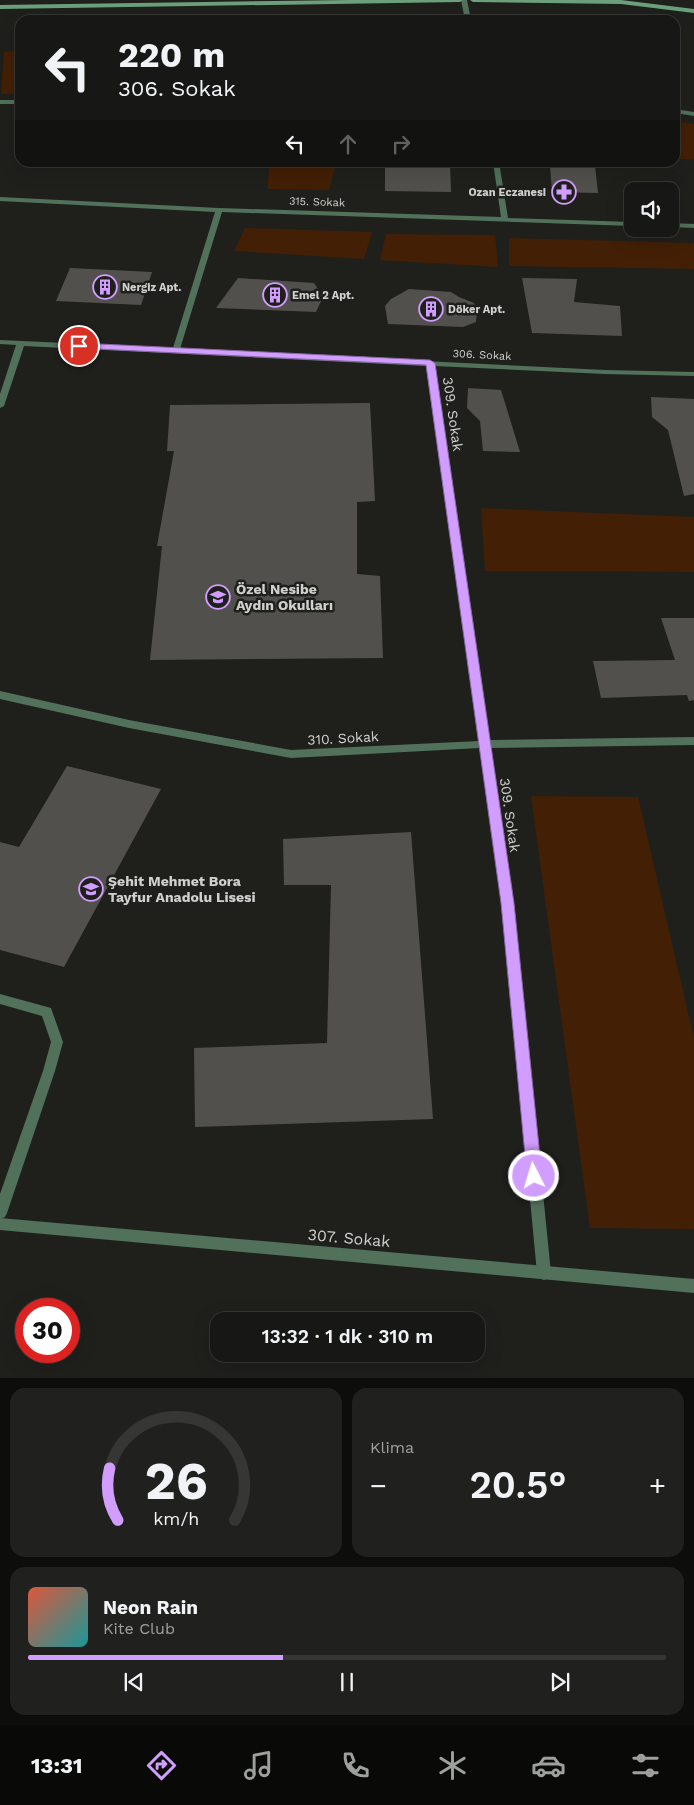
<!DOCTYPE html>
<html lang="tr">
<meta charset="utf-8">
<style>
:root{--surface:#171815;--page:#20211e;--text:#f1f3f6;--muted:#9ea0a0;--line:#363734;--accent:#d19dfe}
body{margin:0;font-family:"Work Sans",sans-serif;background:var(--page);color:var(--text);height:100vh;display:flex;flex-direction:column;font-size:19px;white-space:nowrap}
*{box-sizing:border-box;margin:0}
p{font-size:16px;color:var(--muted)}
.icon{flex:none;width:28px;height:28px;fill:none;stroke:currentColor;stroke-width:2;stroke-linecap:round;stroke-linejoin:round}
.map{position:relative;height:1378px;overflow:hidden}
.drawer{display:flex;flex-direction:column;gap:10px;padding:10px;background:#0d0d0c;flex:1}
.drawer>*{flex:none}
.guide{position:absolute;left:15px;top:15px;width:665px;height:152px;border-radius:15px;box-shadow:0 5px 20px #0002,0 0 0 1px var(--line);background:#171815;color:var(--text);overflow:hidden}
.controls{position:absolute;left:624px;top:182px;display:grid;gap:10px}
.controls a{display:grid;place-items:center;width:55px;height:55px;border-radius:10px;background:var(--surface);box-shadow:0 5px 20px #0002,0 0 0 1px var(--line);font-size:25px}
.speed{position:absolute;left:15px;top:1298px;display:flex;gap:10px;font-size:25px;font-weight:700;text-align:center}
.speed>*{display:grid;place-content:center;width:65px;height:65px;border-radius:50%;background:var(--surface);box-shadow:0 5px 20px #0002,0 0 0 1px var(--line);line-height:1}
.speed .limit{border:8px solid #d22;background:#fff;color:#111}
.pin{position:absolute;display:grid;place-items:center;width:42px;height:42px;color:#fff;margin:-21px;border:2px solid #fff;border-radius:50%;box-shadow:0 1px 5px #0007}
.me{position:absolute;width:55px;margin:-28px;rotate:355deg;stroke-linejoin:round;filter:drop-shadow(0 0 4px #0008)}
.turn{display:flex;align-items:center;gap:18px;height:105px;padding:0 20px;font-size:22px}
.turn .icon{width:65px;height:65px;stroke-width:2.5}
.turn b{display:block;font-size:35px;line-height:42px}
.lanes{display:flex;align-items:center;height:48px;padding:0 20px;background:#0003;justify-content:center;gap:25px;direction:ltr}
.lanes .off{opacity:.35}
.big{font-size:38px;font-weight:600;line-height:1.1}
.drawer .widget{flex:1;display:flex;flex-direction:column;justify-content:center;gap:8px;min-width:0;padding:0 18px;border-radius:15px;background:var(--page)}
.drawer .dial{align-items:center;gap:0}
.dial svg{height:130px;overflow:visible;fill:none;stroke:var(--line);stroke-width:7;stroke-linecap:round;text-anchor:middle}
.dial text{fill:var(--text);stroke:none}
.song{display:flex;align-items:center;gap:15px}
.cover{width:60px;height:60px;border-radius:8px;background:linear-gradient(135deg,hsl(10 70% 55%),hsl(180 70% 35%))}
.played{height:5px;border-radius:2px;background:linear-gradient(90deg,var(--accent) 40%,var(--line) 40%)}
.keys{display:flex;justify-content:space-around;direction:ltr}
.heat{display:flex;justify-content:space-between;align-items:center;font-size:28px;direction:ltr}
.drawer .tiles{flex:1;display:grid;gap:10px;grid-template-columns:1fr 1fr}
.widget:last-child{grid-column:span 2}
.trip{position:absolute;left:210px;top:1312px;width:275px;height:50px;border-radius:15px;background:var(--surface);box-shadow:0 5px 20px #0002,0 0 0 1px var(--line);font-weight:600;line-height:50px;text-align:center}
.dock{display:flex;height:80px;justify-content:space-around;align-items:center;background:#090a08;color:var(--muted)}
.dock .icon{width:35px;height:35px}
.dock .selected{color:var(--accent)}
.dock b{font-size:22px;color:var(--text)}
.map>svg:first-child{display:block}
</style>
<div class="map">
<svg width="694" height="1378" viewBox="0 0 694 1378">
<rect width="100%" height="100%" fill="#1f201c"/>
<!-- green -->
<g fill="#431f05">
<path d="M20,51V94H1L4,52Z"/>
<path d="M675,121L694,124V160L675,158Z"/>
<path d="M270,163V162L336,163L329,190L267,189Z"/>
<path d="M245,228L372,232L364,259L234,251Z"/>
<path d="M386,234L495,235L498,267L380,260Z"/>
<path d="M509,238L694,243V269L509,266Z"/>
<path d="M481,508L694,517V572L485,571Z"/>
<path d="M531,796L638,797L694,1038V1229L590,1228Z"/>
</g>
<!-- building -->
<g fill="#52504c">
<path d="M385,162H450L451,192L385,191Z"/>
<path d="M550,165L595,166L598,193L552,192Z"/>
<path d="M70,268L152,272L141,305L56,301Z"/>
<path d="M238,278L314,283L323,297L316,312L216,308Z"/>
<path d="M522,278L577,279L574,302L620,306L622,336L532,333Z"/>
<path d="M409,289L451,292L459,297L474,303L477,311L476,322L463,327L388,324L385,306L391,299Z"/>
<path d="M468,388L501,390L520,452L483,451L480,421L467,408Z"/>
<path d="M651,397L694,399V494L684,496L668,430L652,417Z"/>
<path d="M370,403L375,501L357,502V574L380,576L383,658L150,660L162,546H157L174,451H167L170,405Z"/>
<path d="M661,618H694V700L689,701L687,695L601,698L593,661L675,660Z"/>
<path d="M67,766L161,789L64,967L0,950V842L19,847Z"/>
<path d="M411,832L433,1119L195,1127L194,1048L327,1043L331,885H284L283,839Z"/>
</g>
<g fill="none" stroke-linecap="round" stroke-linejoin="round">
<!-- service -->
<path fill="#51715b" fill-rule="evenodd" d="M0,994L51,1008L63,1042L55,1071L7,1213L5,1217L0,1219V1194L43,1071L51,1042L42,1016L0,1004Z"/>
<!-- minor -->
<g fill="#51715b" fill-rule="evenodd">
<path d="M461,0H467L471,20H465Z"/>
<rect x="0" y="100" width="20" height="4"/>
<path d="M675,109L694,112V116L675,113Z"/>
<path d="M493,162H499L508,218L632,222V226L222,212L180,349L605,370L694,372V376L605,374L434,366L490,740L694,737V745L491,748L514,903L551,1273L549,1278L544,1280L539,1278L537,1273L502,903L480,748L291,758L129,728L0,699V691L129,720L291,750L479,741L426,366L24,346L4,406L0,408V394L16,345L0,344V340L173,348L215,212L0,201V197L219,208L501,217Z"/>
<path d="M670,223L694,224V228L670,227Z"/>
</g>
<!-- tertiary -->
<path fill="#51715b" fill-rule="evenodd" d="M0,1218L694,1279V1293L0,1230Z"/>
<!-- secondary -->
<g fill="#6ca07d" fill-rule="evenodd">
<path d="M349,0H463L460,2L0,9V5Z"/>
<path d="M470,0H621L694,9V13L621,4L473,2Z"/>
</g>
</g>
<!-- route -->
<path fill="#d19dfe" stroke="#8866a5" d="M79,343L430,360L435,363L514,903L542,1176L540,1180L534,1182L529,1180L527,1176L501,903L426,365L76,348L75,346Z"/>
<!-- icons -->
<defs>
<g id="pharmacy-ring" transform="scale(1.25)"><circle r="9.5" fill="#1f201c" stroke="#d19dfe" stroke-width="1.5"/><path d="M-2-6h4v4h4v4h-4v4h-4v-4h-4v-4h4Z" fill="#d19dfe"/></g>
<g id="building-ring" transform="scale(1.25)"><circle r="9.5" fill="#1f201c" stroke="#d19dfe" stroke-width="1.5"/><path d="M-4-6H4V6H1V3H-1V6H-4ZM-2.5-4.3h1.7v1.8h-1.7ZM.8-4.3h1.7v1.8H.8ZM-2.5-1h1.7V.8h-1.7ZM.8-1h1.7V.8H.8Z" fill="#d19dfe"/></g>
<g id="school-ring" transform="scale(1.25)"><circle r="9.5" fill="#1f201c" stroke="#d19dfe" stroke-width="1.5"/><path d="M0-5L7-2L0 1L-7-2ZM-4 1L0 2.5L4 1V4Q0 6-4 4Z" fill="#d19dfe"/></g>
</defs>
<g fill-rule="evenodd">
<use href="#pharmacy-ring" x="564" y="192"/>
<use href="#building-ring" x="105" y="287"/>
<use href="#building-ring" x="275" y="295"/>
<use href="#building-ring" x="431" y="309"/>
<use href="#school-ring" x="218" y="597"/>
<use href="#school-ring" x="91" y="889"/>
</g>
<g text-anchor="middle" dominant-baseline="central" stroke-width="5" stroke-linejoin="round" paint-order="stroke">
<!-- far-poi labels -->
<g font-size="11" font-weight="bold" fill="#d0d1cf" stroke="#1f201c" text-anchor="start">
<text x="546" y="192" text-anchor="end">Ozan Eczanesi</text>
<text x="122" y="287">Nergiz Apt.</text>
<text x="292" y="295">Emel 2 Apt.</text>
<text x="448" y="309">Döker Apt.</text>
</g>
<!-- far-street labels -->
<g font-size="11" fill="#d0d1cf" stroke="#1f201c">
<text transform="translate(317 202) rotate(2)">315. Sokak</text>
<text transform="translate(482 355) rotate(3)">306. Sokak</text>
</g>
<!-- street labels -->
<g font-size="14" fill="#d0d1cf" stroke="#1f201c">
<text transform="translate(453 414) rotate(82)">309. Sokak</text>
<text transform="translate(343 738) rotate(-3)">310. Sokak</text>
<text transform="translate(510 815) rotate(82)">309. Sokak</text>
</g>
<!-- poi labels -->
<g font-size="14" font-weight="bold" fill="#d0d1cf" stroke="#1f201c" text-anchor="start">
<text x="236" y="589">Özel Nesibe<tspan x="236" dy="16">Aydın Okulları</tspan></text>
<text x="108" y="881">Şehit Mehmet Bora<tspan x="108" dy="16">Tayfur Anadolu Lisesi</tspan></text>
</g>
<!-- near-street labels -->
<g font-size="16" fill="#d0d1cf" stroke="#1f201c">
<text transform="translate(349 1238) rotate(5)">307. Sokak</text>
</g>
</g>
</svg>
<div class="controls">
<a><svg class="icon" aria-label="sound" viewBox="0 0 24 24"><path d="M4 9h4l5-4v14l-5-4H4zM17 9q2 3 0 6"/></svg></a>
</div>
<div class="speed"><div class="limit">30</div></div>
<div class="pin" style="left:79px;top:346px;background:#d93025"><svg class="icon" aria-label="arrive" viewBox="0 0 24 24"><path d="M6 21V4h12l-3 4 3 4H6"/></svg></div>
<svg class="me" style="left:534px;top:1176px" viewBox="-20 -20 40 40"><circle r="17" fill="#d19dfe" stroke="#fff" stroke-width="3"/><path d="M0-11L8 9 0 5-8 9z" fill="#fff"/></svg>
<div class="trip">13:32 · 1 dk · 310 m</div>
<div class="guide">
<div class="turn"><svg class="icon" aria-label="left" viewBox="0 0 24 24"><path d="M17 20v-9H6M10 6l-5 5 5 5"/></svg><div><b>220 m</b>306. Sokak</div></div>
<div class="lanes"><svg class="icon" aria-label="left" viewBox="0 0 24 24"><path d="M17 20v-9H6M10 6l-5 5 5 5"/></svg><svg class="icon off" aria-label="ahead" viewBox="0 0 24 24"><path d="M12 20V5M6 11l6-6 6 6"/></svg><svg class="icon off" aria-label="right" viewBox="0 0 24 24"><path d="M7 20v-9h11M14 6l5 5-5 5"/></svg></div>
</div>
</div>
<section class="drawer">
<div class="tiles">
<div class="widget dial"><svg viewBox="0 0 100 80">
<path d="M14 69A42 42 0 1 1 86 69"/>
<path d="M14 69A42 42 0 0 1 9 37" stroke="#d19dfe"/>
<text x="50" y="56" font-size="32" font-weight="700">26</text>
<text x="50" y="72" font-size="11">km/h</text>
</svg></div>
<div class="widget"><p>Klima</p>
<div class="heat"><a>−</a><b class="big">20.5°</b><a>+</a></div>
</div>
<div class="widget">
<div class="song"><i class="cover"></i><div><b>Neon Rain</b><p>Kite Club</p></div></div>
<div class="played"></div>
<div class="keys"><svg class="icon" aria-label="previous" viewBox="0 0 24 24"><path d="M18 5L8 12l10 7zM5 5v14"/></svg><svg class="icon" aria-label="pause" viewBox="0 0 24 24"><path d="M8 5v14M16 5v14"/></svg><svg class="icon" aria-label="next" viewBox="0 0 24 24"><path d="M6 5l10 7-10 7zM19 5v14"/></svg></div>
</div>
</div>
</section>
<nav class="dock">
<b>13:31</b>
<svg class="icon selected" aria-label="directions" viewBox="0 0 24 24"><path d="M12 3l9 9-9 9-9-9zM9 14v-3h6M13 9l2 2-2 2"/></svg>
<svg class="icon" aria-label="music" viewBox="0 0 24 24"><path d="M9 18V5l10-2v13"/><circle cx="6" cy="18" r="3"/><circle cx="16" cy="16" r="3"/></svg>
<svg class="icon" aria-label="phone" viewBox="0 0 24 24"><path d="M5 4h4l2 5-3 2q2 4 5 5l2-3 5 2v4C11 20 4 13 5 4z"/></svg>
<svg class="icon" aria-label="climate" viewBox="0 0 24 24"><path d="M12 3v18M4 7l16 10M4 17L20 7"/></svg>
<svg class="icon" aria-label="car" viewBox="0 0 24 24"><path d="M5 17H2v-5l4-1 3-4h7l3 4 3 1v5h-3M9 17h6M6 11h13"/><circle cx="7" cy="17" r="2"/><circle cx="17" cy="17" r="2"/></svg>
<svg class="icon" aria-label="filters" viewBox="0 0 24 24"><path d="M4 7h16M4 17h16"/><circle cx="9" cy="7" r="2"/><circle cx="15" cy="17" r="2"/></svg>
</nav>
